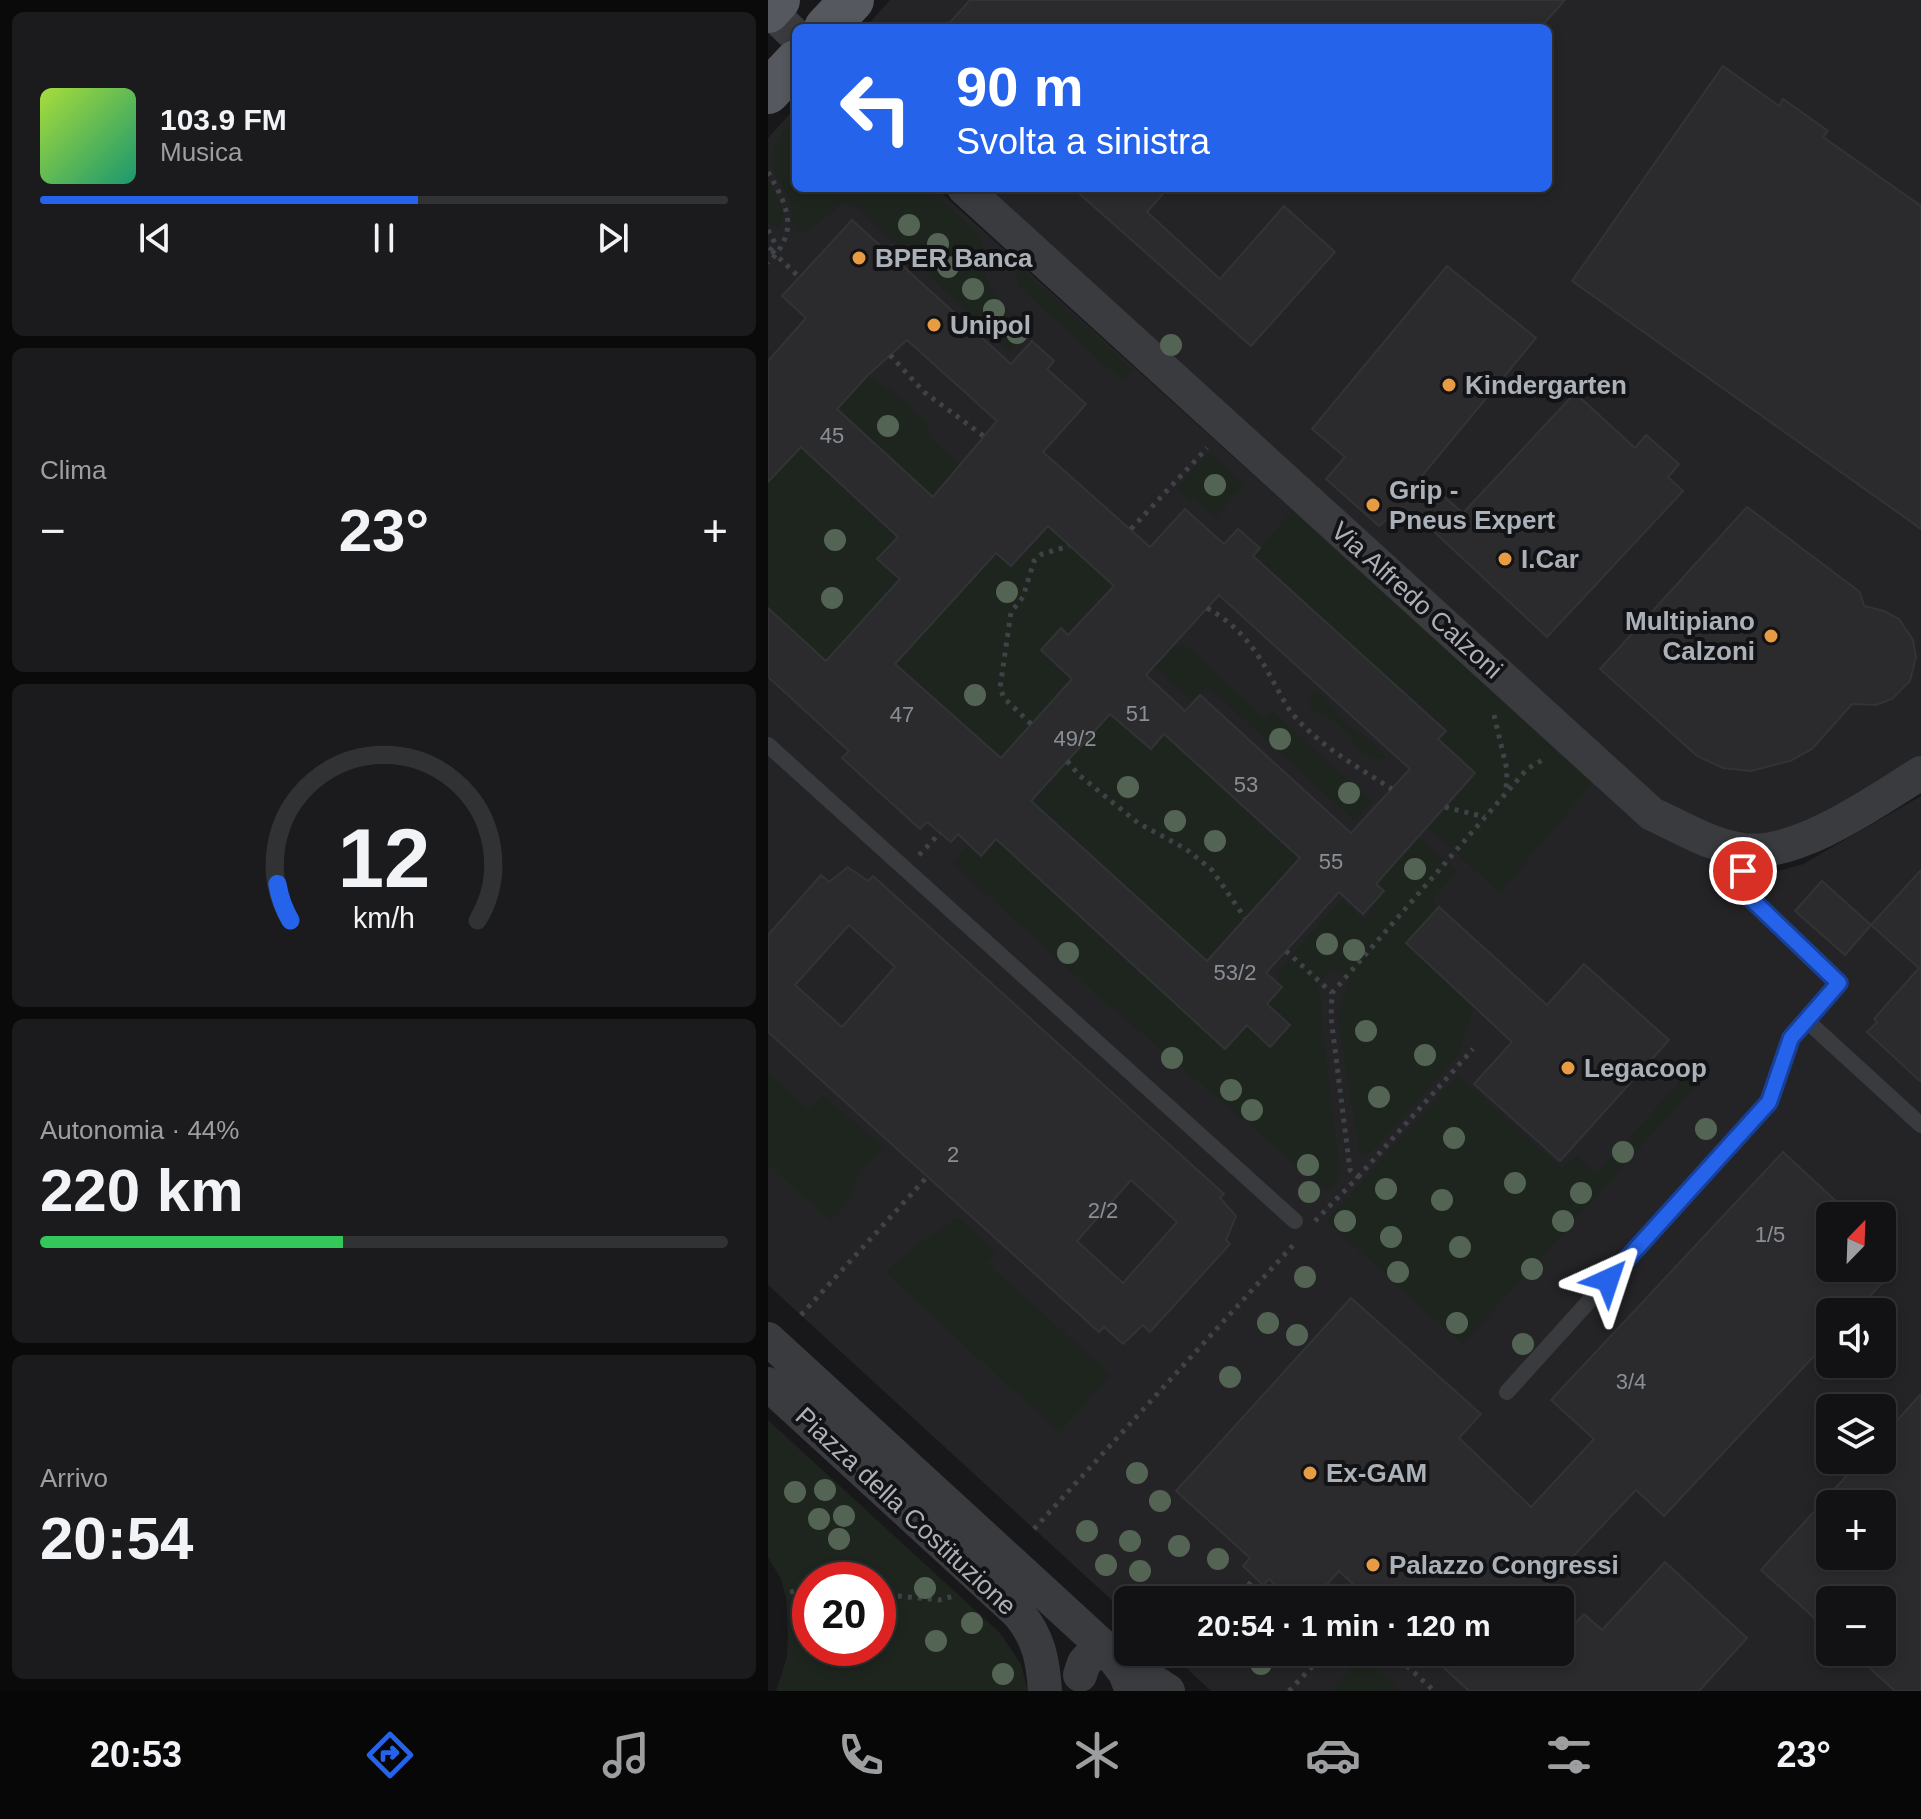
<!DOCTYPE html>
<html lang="it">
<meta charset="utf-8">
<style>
:root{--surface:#121214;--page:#1b1b1d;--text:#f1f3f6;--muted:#9c9ea0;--line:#313234;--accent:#2563eb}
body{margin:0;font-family:Helvetica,sans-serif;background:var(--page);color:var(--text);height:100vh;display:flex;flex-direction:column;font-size:30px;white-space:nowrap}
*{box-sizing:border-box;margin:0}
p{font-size:26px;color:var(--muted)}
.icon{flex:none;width:44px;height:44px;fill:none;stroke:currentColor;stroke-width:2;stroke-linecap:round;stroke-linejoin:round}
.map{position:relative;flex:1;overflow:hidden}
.sheet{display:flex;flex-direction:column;gap:12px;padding:12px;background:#0a0a0b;width:768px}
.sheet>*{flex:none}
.hud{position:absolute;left:24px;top:24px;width:760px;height:168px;border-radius:12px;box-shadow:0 4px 12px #0003,0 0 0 2px var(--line);background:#2563eb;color:#fff;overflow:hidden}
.needle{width:52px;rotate:23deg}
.tools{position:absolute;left:1048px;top:1202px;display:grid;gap:16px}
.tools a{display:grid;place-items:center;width:80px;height:80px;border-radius:12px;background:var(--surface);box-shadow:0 4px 12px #0003,0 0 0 2px var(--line);font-size:40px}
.speed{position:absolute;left:24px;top:1562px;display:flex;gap:16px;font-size:40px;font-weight:700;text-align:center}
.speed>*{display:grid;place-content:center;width:104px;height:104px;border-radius:50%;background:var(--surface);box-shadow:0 4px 12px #0003,0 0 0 2px var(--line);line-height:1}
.speed .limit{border:12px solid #d22;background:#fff;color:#111}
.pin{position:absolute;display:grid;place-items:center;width:68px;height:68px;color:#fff;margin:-34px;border:4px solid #fff;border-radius:50%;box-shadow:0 2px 8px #0007}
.me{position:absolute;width:88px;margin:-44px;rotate:42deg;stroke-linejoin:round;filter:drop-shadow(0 0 6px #0008)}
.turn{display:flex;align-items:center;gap:28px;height:168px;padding:0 32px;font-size:36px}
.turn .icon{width:104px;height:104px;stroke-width:2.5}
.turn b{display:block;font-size:56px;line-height:68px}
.big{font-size:60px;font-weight:600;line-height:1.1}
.sheet .card{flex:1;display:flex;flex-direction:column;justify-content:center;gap:12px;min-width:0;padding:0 28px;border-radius:12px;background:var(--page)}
.sheet .dial{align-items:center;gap:0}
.dial svg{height:208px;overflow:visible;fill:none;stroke:var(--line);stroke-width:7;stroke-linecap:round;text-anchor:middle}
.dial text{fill:var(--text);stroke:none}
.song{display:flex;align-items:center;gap:24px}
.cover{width:96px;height:96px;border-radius:12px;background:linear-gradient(135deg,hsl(80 70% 55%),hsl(160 70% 35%))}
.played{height:8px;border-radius:4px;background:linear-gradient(90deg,var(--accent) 55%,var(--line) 55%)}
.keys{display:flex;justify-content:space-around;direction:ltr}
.heat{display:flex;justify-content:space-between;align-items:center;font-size:44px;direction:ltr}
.charge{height:12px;border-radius:6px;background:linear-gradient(90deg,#34c759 44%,var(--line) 0)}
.trip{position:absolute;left:346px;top:1586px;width:460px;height:80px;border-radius:12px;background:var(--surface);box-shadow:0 4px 12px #0003,0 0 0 2px var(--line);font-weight:600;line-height:80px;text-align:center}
.menu{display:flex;height:128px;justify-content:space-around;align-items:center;background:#070708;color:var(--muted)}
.menu .icon{width:56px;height:56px}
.menu .on{color:var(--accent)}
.menu b{font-size:36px;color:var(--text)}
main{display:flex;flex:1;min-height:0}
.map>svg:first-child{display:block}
</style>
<main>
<section class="sheet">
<div class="card">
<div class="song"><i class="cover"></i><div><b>103.9 FM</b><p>Musica</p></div></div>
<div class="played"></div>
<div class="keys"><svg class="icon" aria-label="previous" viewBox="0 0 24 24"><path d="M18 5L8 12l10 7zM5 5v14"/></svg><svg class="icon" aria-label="pause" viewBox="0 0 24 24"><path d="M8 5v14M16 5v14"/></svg><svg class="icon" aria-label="next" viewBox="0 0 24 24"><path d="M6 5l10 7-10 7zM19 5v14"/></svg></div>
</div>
<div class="card"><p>Clima</p>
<div class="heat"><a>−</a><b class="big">23°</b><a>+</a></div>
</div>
<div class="card dial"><svg viewBox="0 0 100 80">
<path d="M14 69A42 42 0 1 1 86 69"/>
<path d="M14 69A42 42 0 0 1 9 55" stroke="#2563eb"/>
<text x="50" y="56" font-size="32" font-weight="700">12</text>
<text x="50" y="72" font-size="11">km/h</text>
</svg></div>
<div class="card"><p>Autonomia · 44%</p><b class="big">220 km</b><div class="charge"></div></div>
<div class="card"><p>Arrivo</p><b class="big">20:54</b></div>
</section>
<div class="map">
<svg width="1153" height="1691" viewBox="0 0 1153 1691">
<rect width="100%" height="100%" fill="#18181a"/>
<!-- built -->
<g fill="#242427" fill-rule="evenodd">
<path d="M122,0H1153V763L1056,822L1002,835L952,834L902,815L196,188H780V28H97Z"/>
<path d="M28,107V188H168L825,782L902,838L955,868L1001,874L1035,864L1153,796V1691H443L401,1652H792V1600H360V1615L0,1285V138ZM1062,1216H1114V1268H1062ZM1062,1312H1114V1364H1062ZM1062,1408H1114V1460H1062ZM1062,1504H1114V1556H1062ZM1062,1600H1114V1652H1062Z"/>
</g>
<!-- green -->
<g fill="#1e251e" fill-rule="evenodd">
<path d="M28,118V188H162L209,233C216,246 213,261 218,276C226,299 243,314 261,330L241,352L87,206L77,202L42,230L30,232C22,222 26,212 22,201C18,189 8,179 4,167C0,149 16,130 28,118Z"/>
<path d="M0,181C9,195 21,213 11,228L0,223Z"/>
<path d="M245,261L365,370L355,381L250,286Z"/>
<path d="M100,375L131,396L157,420L166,442L194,465L165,497L69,409Z"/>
<path d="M33,447L130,537L109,559L132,579L58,661L0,608V482Z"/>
<path d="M441,452L477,485L447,518L425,497L422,500L408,488Z"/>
<path d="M525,510L825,782L732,893L659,827L707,773L670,739L678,731L485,556Z"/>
<path d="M280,526L346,586L300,635L293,628L273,649L304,679L233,758L127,664L228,553L244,566Z"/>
<path d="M387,628L410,649L415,644L497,718L504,711L604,802L587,821L439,686L424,701L367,650Z"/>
<path d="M546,691C563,697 565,713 578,723C591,734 611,742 617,758C593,762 585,735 568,722C562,717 553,714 545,712L539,699Z"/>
<path d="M342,714L382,749L396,734L532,858L439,961L263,801Z"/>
<path d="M650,838L689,871L664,900L671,907L638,943L706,1007L689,1057L602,1153L592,1156L571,1024L572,1005L581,982C576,973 570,970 559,972L549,988L553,997V1017L572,1175L560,1192L334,999L184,863L201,845L213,855L228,839L457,1048L479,1025L502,1047L522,1025L499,1003L514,987L507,974L573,900L597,920L605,903L608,884Z"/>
<path d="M0,1072L40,1109L55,1095L118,1149C112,1154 102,1159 97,1166C82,1183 84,1209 61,1220L0,1164Z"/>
<path d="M690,1075L795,1169L808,1156L829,1174L915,1078L926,1088L695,1344L558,1221Z"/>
<path d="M189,1217L229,1252L218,1263L343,1374L291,1432L117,1272C139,1251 165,1236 189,1217Z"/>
<path d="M0,1420L232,1633L253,1664L260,1691H8L19,1657L20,1633L18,1598L13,1579L0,1557ZM42,1580H110V1648H42Z"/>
<path d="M594,1656L632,1691H562Z"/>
</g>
<!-- building -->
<g fill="#2b2b2e" stroke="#323336" stroke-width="2" fill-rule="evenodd">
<path d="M202,0H797L772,28H177Z"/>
<path d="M955,66L1011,106L1015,99L1060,131L1055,137L1153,206V529L804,281Z"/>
<path d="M305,188H400L379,212L452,279L516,206L567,252L483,346Z"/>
<path d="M84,220L243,364L264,341L286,361L279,369L318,404L275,452L382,547L417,509L456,544L470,529L492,548L485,556L678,731L670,739L707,773L608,884L616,891L595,914L571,892L498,973L514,987L499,1004L522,1025L502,1047L479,1025L457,1049L228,839L213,856L190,834L183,842L159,822L152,829L74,758L81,751L0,677V608L58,661L132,579L109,559L130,537L33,447L0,482V361L38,318L14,296ZM139,340L229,421L165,497L69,409L100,375ZM280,526L346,586L300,635L293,628L273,650L304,679L233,758L127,664L228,553L243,566ZM451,595L642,769L583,833L432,695L417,711L378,675ZM342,714L383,749L396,734L532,858L439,961L263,801Z"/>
<path d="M679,266L768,338L653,477L695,513L807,393L867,448L878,435L911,464L900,477L915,491L779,637L661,527L634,507L611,526L558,479L577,457L544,429Z"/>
<path d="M979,507L1092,592L1096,606L1116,611L1131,619L1145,640L1148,657L1142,681L1124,699L1108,705L1084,704L1044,749L1022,761L983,771L955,768L929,756L832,669Z"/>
<path d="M80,867L100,881L105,876L456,1194L452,1198L468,1216L458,1240L462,1244L382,1332L375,1325L355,1344L336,1327L331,1332L0,1032V935L53,875L61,882ZM81,925L127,967L74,1027L27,985ZM363,1180L409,1222L355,1283L309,1241Z"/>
<path d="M1153,870V1082L1099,1032L1109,1022L1106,1019L1151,968L1103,925Z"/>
<path d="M1054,881L1103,925L1077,955L1027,911Z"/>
<path d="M671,907L779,1005L816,964L901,1040L792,1161L706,1084L744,1042L638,943Z"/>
<path d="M1015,1152L1084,1216H1062V1268H1128L1087,1312H1062V1339L896,1516L868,1490L764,1600H602L571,1571L545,1600H524L501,1579L495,1585L475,1566L482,1558L408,1491L583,1298L713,1414L691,1438L763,1507L826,1439L783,1400Z"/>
<path d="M1153,1394V1691H1127L1084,1652H1114V1600H1062V1632L993,1570L1093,1460H1114V1437ZM1062,1504H1114V1556H1062Z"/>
<path d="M897,1562L979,1638L931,1691H701L659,1652H792V1640L816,1614L834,1630Z"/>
</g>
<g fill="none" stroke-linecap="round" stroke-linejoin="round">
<!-- path -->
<g stroke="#3f4246" stroke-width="5" stroke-dasharray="4 6" stroke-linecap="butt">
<path d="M0,172C20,207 32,231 0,263"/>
<path d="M0,230L7,243L0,254"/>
<path d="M4,251L31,277"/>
<path d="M122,355L156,392L217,437"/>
<path d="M363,529L439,448"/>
<path d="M439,608C471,626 488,649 505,681C512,693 518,707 528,718C554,747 591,768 624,789"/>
<path d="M726,715L739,770L738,791"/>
<path d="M263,724L236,698L232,688L243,612L255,597L266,561L274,554L301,546"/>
<path d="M299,761L311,775L370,823L418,849L444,870L477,918"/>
<path d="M677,807L717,817"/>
<path d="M151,855L172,833"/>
<path d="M518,951L564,993"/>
<path d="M590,1177L705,1049"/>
<path d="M547,1221L590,1177L582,1170L563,1017L564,993L759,769L776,759"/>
<path d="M33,1315L159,1177"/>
<path d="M266,1529L527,1243"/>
<path d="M22,1592L42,1589"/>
<path d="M110,1594L171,1600L186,1596"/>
<path d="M467,1600L487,1578"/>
<path d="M624,1652L666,1691"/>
<path d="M412,1661L420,1652"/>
<path d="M521,1691L558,1652"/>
</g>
<!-- lane -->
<g stroke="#393b3f" stroke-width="16">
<path d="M0,745L527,1221"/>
<path d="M1038,1020L1153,1125"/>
<path d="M739,1392L1001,1102L1023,1038L1071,983L977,893L975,871L978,851"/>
</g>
<!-- street -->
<g stroke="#393b3f" stroke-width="34">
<path d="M1,10L28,36"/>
<path d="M196,188L884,814C913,827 943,846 975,850C1030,857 1108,801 1153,773"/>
<path d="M0,1339L341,1652L357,1673L364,1691"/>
<path d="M0,1384L251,1614C271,1638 275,1661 277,1691"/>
<path d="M312,1675L316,1663L323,1655L341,1652L400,1691"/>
</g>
<!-- primary -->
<g stroke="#55585e" stroke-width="44">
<path d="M0,11L10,0"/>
<path d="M58,28L84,0"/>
<path d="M0,92L28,62"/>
</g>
</g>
<!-- trees -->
<g fill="#546454">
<circle cx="141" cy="225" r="11"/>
<circle cx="170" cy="244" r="11"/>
<circle cx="180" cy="267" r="11"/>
<circle cx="205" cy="289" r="11"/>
<circle cx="226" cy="310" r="11"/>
<circle cx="249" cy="333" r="11"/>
<circle cx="403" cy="345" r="11"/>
<circle cx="120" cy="426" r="11"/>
<circle cx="447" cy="485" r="11"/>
<circle cx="67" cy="540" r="11"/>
<circle cx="239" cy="592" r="11"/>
<circle cx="64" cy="598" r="11"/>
<circle cx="207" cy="695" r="11"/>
<circle cx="512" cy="739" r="11"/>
<circle cx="360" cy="787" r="11"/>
<circle cx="581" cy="793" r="11"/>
<circle cx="407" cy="821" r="11"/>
<circle cx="447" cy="841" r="11"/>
<circle cx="647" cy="869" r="11"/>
<circle cx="559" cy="944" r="11"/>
<circle cx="586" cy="950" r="11"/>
<circle cx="300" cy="953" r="11"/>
<circle cx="598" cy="1031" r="11"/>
<circle cx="657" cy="1055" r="11"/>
<circle cx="404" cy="1058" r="11"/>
<circle cx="463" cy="1090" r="11"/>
<circle cx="611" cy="1097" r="11"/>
<circle cx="484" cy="1110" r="11"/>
<circle cx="938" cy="1129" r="11"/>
<circle cx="686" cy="1138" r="11"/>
<circle cx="855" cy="1152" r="11"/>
<circle cx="540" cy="1165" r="11"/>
<circle cx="747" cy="1183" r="11"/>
<circle cx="618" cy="1189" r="11"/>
<circle cx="541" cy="1192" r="11"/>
<circle cx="813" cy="1193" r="11"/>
<circle cx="674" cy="1200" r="11"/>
<circle cx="577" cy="1221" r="11"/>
<circle cx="795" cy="1221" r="11"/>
<circle cx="623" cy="1237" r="11"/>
<circle cx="692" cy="1247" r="11"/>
<circle cx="764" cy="1269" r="11"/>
<circle cx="630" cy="1272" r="11"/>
<circle cx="537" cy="1277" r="11"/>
<circle cx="500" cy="1323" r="11"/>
<circle cx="689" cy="1323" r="11"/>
<circle cx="529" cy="1335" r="11"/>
<circle cx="755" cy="1344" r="11"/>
<circle cx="462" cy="1377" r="11"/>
<circle cx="369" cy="1473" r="11"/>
<circle cx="57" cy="1490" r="11"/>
<circle cx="27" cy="1492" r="11"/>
<circle cx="392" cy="1501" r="11"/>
<circle cx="76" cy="1516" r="11"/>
<circle cx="51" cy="1519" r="11"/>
<circle cx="319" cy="1531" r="11"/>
<circle cx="71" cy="1539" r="11"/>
<circle cx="362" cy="1541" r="11"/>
<circle cx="411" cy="1546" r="11"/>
<circle cx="450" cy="1559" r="11"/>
<circle cx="338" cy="1565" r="11"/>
<circle cx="372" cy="1571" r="11"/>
<circle cx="157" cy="1588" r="11"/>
<circle cx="204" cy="1623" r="11"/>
<circle cx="168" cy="1641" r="11"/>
<circle cx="493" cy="1664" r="11"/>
<circle cx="235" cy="1674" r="11"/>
</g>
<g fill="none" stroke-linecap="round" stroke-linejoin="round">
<!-- route casing -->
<g stroke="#184099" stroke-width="20">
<path id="route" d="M840,1280L1001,1102L1023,1038L1071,983L977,893L975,871"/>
</g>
<!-- route -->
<use href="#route" stroke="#2563eb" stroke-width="14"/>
</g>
<!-- markers -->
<g fill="#e79c43" stroke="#131315" stroke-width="3">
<circle cx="91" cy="258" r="8"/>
<circle cx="166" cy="325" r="8"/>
<circle cx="681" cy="385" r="8"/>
<circle cx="605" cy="505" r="8"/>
<circle cx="737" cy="559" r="8"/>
<circle cx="1003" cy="636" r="8"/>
<circle cx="800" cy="1068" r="8"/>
<circle cx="542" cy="1473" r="8"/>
<circle cx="605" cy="1565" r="8"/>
</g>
<g text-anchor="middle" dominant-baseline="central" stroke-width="8" stroke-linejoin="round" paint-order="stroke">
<!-- number labels -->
<g font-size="22" fill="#8a8f96">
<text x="64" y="435">45</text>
<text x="370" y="713">51</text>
<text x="134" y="714">47</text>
<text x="307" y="738">49/2</text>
<text x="478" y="784">53</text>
<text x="563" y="861">55</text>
<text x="467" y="972">53/2</text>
<text x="185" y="1154">2</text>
<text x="335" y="1210">2/2</text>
<text x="1002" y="1234">1/5</text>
<text x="863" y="1381">3/4</text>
</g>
<!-- poi labels -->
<g font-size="26" font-weight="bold" fill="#abb1b9" stroke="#131315" text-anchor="start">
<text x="107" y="258">BPER Banca</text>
<text x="182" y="325">Unipol</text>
<text x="697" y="385">Kindergarten</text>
<text x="621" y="490">Grip -<tspan x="621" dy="30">Pneus Expert</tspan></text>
<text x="753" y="559">I.Car</text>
<text x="987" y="621" text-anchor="end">Multipiano<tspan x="987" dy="30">Calzoni</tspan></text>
<text x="816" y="1068">Legacoop</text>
<text x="558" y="1473">Ex-GAM</text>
<text x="621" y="1565">Palazzo Congressi</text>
</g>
<!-- street labels -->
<g font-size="26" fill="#abb1b9" stroke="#131315">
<text transform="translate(649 600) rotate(42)">Via Alfredo Calzoni</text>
<text transform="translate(138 1511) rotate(43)">Piazza della Costituzione</text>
</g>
</g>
</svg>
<div class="tools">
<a><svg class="needle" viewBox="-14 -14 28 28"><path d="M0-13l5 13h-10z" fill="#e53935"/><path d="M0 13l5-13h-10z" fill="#9c9ea0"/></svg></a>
<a><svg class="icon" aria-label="sound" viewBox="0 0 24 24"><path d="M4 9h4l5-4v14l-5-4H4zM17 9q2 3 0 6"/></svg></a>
<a><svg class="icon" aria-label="layers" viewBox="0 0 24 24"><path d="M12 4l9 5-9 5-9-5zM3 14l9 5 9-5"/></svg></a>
<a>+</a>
<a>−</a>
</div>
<div class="speed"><div class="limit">20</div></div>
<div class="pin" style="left:975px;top:871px;background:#d93025"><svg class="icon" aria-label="arrive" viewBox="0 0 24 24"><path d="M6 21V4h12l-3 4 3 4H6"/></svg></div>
<svg class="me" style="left:840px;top:1280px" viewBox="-20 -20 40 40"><path d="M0-17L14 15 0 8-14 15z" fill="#2563eb" stroke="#fff" stroke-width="4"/></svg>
<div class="trip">20:54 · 1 min · 120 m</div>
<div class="hud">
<div class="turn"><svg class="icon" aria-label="left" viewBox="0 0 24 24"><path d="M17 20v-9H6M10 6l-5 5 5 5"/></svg><div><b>90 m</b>Svolta a sinistra</div></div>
</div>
</div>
</main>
<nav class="menu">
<b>20:53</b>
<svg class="icon on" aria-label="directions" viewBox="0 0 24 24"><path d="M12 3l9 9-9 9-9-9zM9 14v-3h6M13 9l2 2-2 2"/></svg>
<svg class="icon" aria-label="music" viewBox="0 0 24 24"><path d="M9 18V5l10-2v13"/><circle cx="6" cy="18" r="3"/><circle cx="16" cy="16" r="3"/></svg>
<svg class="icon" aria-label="phone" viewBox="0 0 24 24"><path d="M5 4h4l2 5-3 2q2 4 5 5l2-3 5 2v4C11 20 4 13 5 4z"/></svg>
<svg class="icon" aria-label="climate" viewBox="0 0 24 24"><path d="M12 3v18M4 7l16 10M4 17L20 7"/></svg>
<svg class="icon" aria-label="car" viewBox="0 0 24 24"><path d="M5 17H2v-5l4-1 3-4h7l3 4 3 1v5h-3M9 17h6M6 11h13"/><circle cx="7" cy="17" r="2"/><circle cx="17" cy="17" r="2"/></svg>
<svg class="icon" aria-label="filters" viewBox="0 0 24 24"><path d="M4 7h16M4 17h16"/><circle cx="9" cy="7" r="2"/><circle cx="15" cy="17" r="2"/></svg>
<b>23°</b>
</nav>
